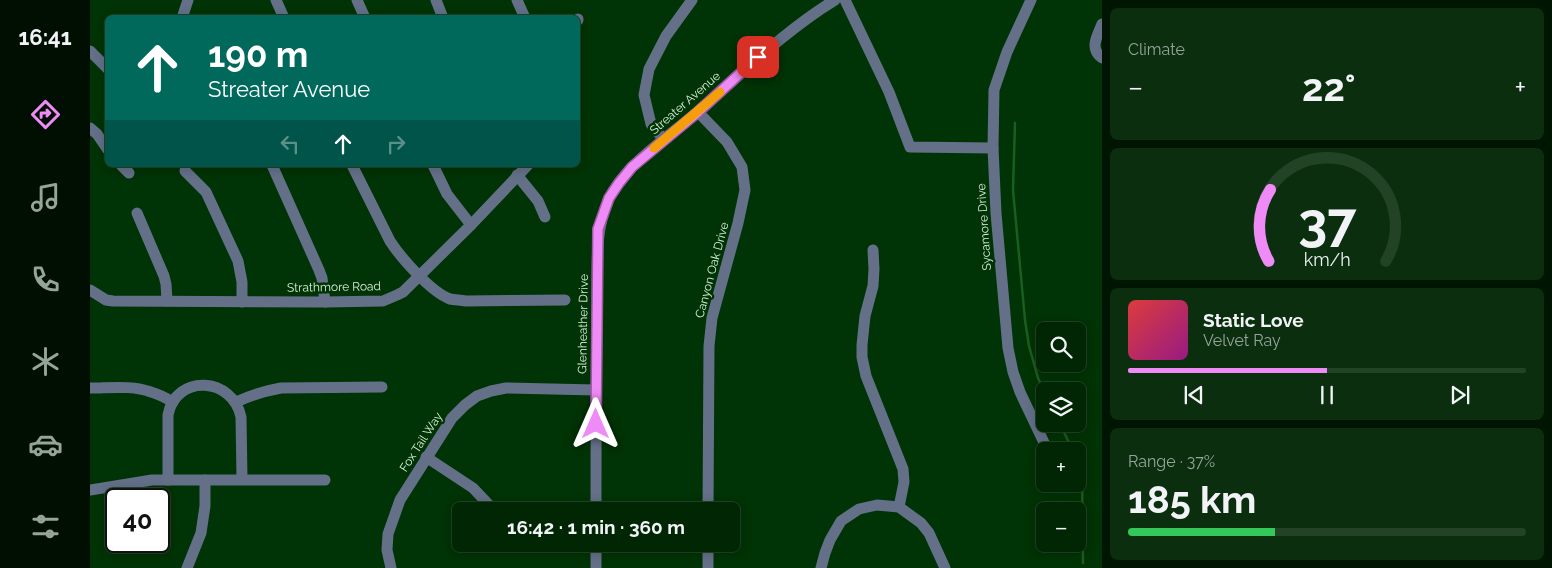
<!DOCTYPE html>
<meta charset="utf-8">
<style>
:root{--surface:#002604;--page:#0a2e0e;--text:#f1f3f6;--muted:#95a59a;--line:#224326;--accent:#ef8bf6}
body{margin:0;font-family:Raleway,sans-serif;background:var(--page);color:var(--text);height:100vh;display:flex;flex-direction:column;font-size:19px;white-space:nowrap}
*{box-sizing:border-box;margin:0}
p{font-size:16px;color:var(--muted)}
.icon{flex:none;width:28px;height:28px;fill:none;stroke:currentColor;stroke-width:2;stroke-linecap:round;stroke-linejoin:round}
.map{position:relative;flex:1;overflow:hidden}
.sheet{display:flex;flex-direction:column;gap:8px;padding:8px;background:#001502;width:450px}
.sheet>*{flex:none}
.banner{position:absolute;left:15px;top:15px;width:475px;height:152px;border-radius:8px;box-shadow:0 2px 12px #0003,0 0 0 1px var(--line);background:#00695c;color:#fff;overflow:hidden}
.fabs{position:absolute;left:946px;top:322px;display:grid;gap:10px}
.fabs a{display:grid;place-items:center;width:50px;height:50px;border-radius:8px;background:var(--surface);box-shadow:0 2px 12px #0003,0 0 0 1px var(--line);font-size:25px}
.speed{position:absolute;left:15px;top:488px;display:flex;gap:10px;font-size:25px;font-weight:700;text-align:center}
.speed>*{display:grid;place-content:center;width:65px;height:65px;border-radius:50%;background:var(--surface);box-shadow:0 2px 12px #0003,0 0 0 1px var(--line);line-height:1}
.speed .limit{border:2px solid #111;border-radius:8px;background:#fff;color:#111}
.pin{position:absolute;display:grid;place-items:center;width:42px;height:42px;color:#fff;margin:-21px;border-radius:10px;box-shadow:0 2px 8px #0006}
.me{position:absolute;width:55px;margin:-28px;rotate:0deg;stroke-linejoin:round;filter:drop-shadow(0 0 4px #0008)}
.turn{display:flex;align-items:center;gap:18px;height:105px;padding:0 20px;font-size:22px}
.turn .icon{width:65px;height:65px;stroke-width:2.5}
.turn b{display:block;font-size:35px;line-height:42px}
.lanes{display:flex;align-items:center;height:48px;padding:0 20px;background:#0003;justify-content:center;gap:25px;direction:ltr}
.lanes .off{opacity:.35}
.big{font-size:38px;font-weight:700;line-height:1.1}
.sheet .card{flex:1;display:flex;flex-direction:column;justify-content:center;gap:8px;min-width:0;padding:0 18px;border-radius:8px;background:var(--page)}
.sheet .dial{align-items:center;gap:0}
.dial svg{height:130px;overflow:visible;fill:none;stroke:var(--line);stroke-width:7;stroke-linecap:round;text-anchor:middle}
.dial text{fill:var(--text);stroke:none}
.song{display:flex;align-items:center;gap:15px}
.cover{width:60px;height:60px;border-radius:8px;background:linear-gradient(135deg,hsl(0 70% 55%),hsl(310 70% 35%))}
.played{height:5px;border-radius:2px;background:linear-gradient(90deg,var(--accent) 50%,var(--line) 50%)}
.keys{display:flex;justify-content:space-around;direction:ltr}
.heat{display:flex;justify-content:space-between;align-items:center;font-size:28px;direction:ltr}
.charge{height:8px;border-radius:4px;background:linear-gradient(90deg,#34c759 37%,var(--line) 0)}
.trip{position:absolute;left:362px;top:502px;width:288px;height:50px;border-radius:8px;background:var(--surface);box-shadow:0 2px 12px #0003,0 0 0 1px var(--line);font-weight:700;line-height:50px;text-align:center}
main{display:flex;flex:1;min-height:0}
.tab-bar{display:flex;flex-direction:column;width:90px;justify-content:space-around;align-items:center;background:#000f02;color:var(--muted)}
.tab-bar .icon{width:35px;height:35px}
.tab-bar .current{color:var(--accent)}
.tab-bar b{font-size:22px;color:var(--text)}
.map>svg:first-child{display:block}
</style>
<main>
<nav class="tab-bar">
<b>16:41</b>
<svg class="icon current" aria-label="directions" viewBox="0 0 24 24"><path d="M12 3l9 9-9 9-9-9zM9 14v-3h6M13 9l2 2-2 2"/></svg>
<svg class="icon" aria-label="music" viewBox="0 0 24 24"><path d="M9 18V5l10-2v13"/><circle cx="6" cy="18" r="3"/><circle cx="16" cy="16" r="3"/></svg>
<svg class="icon" aria-label="phone" viewBox="0 0 24 24"><path d="M5 4h4l2 5-3 2q2 4 5 5l2-3 5 2v4C11 20 4 13 5 4z"/></svg>
<svg class="icon" aria-label="climate" viewBox="0 0 24 24"><path d="M12 3v18M4 7l16 10M4 17L20 7"/></svg>
<svg class="icon" aria-label="car" viewBox="0 0 24 24"><path d="M5 17H2v-5l4-1 3-4h7l3 4 3 1v5h-3M9 17h6M6 11h13"/><circle cx="7" cy="17" r="2"/><circle cx="17" cy="17" r="2"/></svg>
<svg class="icon" aria-label="filters" viewBox="0 0 24 24"><path d="M4 7h16M4 17h16"/><circle cx="9" cy="7" r="2"/><circle cx="15" cy="17" r="2"/></svg>
</nav>
<div class="map">
<svg width="1012" height="568" viewBox="0 0 1012 568">
<rect width="100%" height="100%" fill="#003305"/>
<g fill="none" stroke-linecap="round" stroke-linejoin="round">
<!-- stream -->
<g stroke="#1b5e21" stroke-width="2.5">
<path d="M925,123L923,190L935,320L939,346L948,378L955,393"/>
<path d="M970,424L983,451"/>
<path d="M988,460L992,469L993,563"/>
</g>
<!-- minor -->
<g stroke="#647088" stroke-width="11">
<path d="M186,0L194,18"/>
<path d="M267,0L275,18"/>
<path d="M346,0L353,18"/>
<path d="M427,0L435,18"/>
<path d="M755,0L799,92L820,147L903,148"/>
<path d="M941,0L917,52L904,90L903,148L906,213L918,348L923,372L930,392L958,451"/>
<path d="M92,18L98,0"/>
<path d="M488,20V19"/>
<path d="M1012,24C1007,37 999,48 1012,58"/>
<path d="M0,51L18,69"/>
<path d="M608,112L637,142L652,167L655,190L648,223L622,318L619,346L618,511"/>
<path d="M0,128L7,134L18,150"/>
<path d="M574,140L561,124L554,95L559,69L576,36L602,0"/>
<path d="M31,165L39,173"/>
<path d="M182,165L229,270L232,278L235,302"/>
<path d="M262,165L300,241C311,258 341,292 360,299C365,300 370,300 376,301L475,300"/>
<path d="M343,165L357,194L381,225"/>
<path d="M95,171L116,192L148,261L152,282V302"/>
<path d="M427,175L448,201L455,217"/>
<path d="M47,213L74,276L76,284L77,301"/>
<path d="M783,250L784,269L783,286L775,316L772,345V357L776,376L813,469L814,482L809,507"/>
<path d="M0,290L16,300L23,301L235,302L293,301L307,295L313,292L381,225L438,165"/>
<path d="M0,388C20,388 42,385 61,392C68,394 76,398 83,402"/>
<path d="M146,402C161,395 174,391 191,388L292,387"/>
<path d="M336,457L383,488L400,506"/>
<path d="M78,480V415C86,373 143,377 151,417L152,479"/>
<path d="M0,490L62,480H235"/>
<path d="M506,511C506,444 506,378 507,311C508,274 503,233 519,199C533,166 580,136 607,112C652,74 694,31 745,0"/>
<path d="M506,544V568"/>
<path d="M97,568L111,533L115,506V480"/>
<path d="M301,568L297,550L298,534L310,500L362,418L375,405L387,396L401,391L416,388L506,390"/>
<path d="M618,568V544"/>
<path d="M731,568L735,553L740,540L751,521L769,509L787,505L809,507L831,523L839,533L855,568"/>
</g>
</g>
<g fill="none" stroke-linecap="round" stroke-linejoin="round">
<!-- route casing -->
<g stroke="#9b5aa0" stroke-width="12">
<path id="route" d="M506,424L508,229L519,198L529,183L542,167L608,112L668,57"/>
</g>
<!-- route -->
<use href="#route" stroke="#ef8bf6" stroke-width="9"/>
<!-- slow -->
<path stroke="#f59e0b" stroke-width="9" d="M564,148L630,92"/>
</g>
<g text-anchor="middle" dominant-baseline="central" stroke-width="5" stroke-linejoin="round" paint-order="stroke">
<!-- street labels -->
<g font-size="12" fill="#d7f1d7" stroke="#003305">
<text transform="translate(595 103) rotate(-41)">Streater Avenue</text>
<text transform="translate(894 227) rotate(-94)">Sycamore Drive</text>
<text transform="translate(622 270) rotate(-75)">Canyon Oak Drive</text>
<text transform="translate(244 287) rotate(-1)">Strathmore Road</text>
<text transform="translate(493 324) rotate(-89)">Glenheather Drive</text>
<text transform="translate(331 442) rotate(-57)">Fox Tail Way</text>
</g>
</g>
</svg>
<div class="fabs">
<a><svg class="icon" aria-label="search" viewBox="0 0 24 24"><circle cx="10" cy="10" r="6"/><path d="M15 15l6 6"/></svg></a>
<a><svg class="icon" aria-label="layers" viewBox="0 0 24 24"><path d="M12 4l9 5-9 5-9-5zM3 14l9 5 9-5"/></svg></a>
<a>+</a>
<a>−</a>
</div>
<div class="speed"><div class="limit">40</div></div>
<div class="pin" style="left:668px;top:57px;background:#d93025"><svg class="icon" aria-label="arrive" viewBox="0 0 24 24"><path d="M6 21V4h12l-3 4 3 4H6"/></svg></div>
<svg class="me" style="left:506px;top:424px" viewBox="-20 -20 40 40"><path d="M0-17L14 15 0 8-14 15z" fill="#ef8bf6" stroke="#fff" stroke-width="4"/></svg>
<div class="trip">16:42 · 1 min · 360 m</div>
<div class="banner">
<div class="turn"><svg class="icon" aria-label="ahead" viewBox="0 0 24 24"><path d="M12 20V5M6 11l6-6 6 6"/></svg><div><b>190 m</b>Streater Avenue</div></div>
<div class="lanes"><svg class="icon off" aria-label="left" viewBox="0 0 24 24"><path d="M17 20v-9H6M10 6l-5 5 5 5"/></svg><svg class="icon" aria-label="ahead" viewBox="0 0 24 24"><path d="M12 20V5M6 11l6-6 6 6"/></svg><svg class="icon off" aria-label="right" viewBox="0 0 24 24"><path d="M7 20v-9h11M14 6l5 5-5 5"/></svg></div>
</div>
</div>
<section class="sheet">
<div class="card"><p>Climate</p>
<div class="heat"><a>−</a><b class="big">22°</b><a>+</a></div>
</div>
<div class="card dial"><svg viewBox="0 0 100 80">
<path d="M14 69A42 42 0 1 1 86 69"/>
<path d="M14 69A42 42 0 0 1 15 25" stroke="#ef8bf6"/>
<text x="50" y="56" font-size="32" font-weight="700">37</text>
<text x="50" y="72" font-size="11">km/h</text>
</svg></div>
<div class="card">
<div class="song"><i class="cover"></i><div><b>Static Love</b><p>Velvet Ray</p></div></div>
<div class="played"></div>
<div class="keys"><svg class="icon" aria-label="previous" viewBox="0 0 24 24"><path d="M18 5L8 12l10 7zM5 5v14"/></svg><svg class="icon" aria-label="pause" viewBox="0 0 24 24"><path d="M8 5v14M16 5v14"/></svg><svg class="icon" aria-label="next" viewBox="0 0 24 24"><path d="M6 5l10 7-10 7zM19 5v14"/></svg></div>
</div>
<div class="card"><p>Range · 37%</p><b class="big">185 km</b><div class="charge"></div></div>
</section>
</main>
